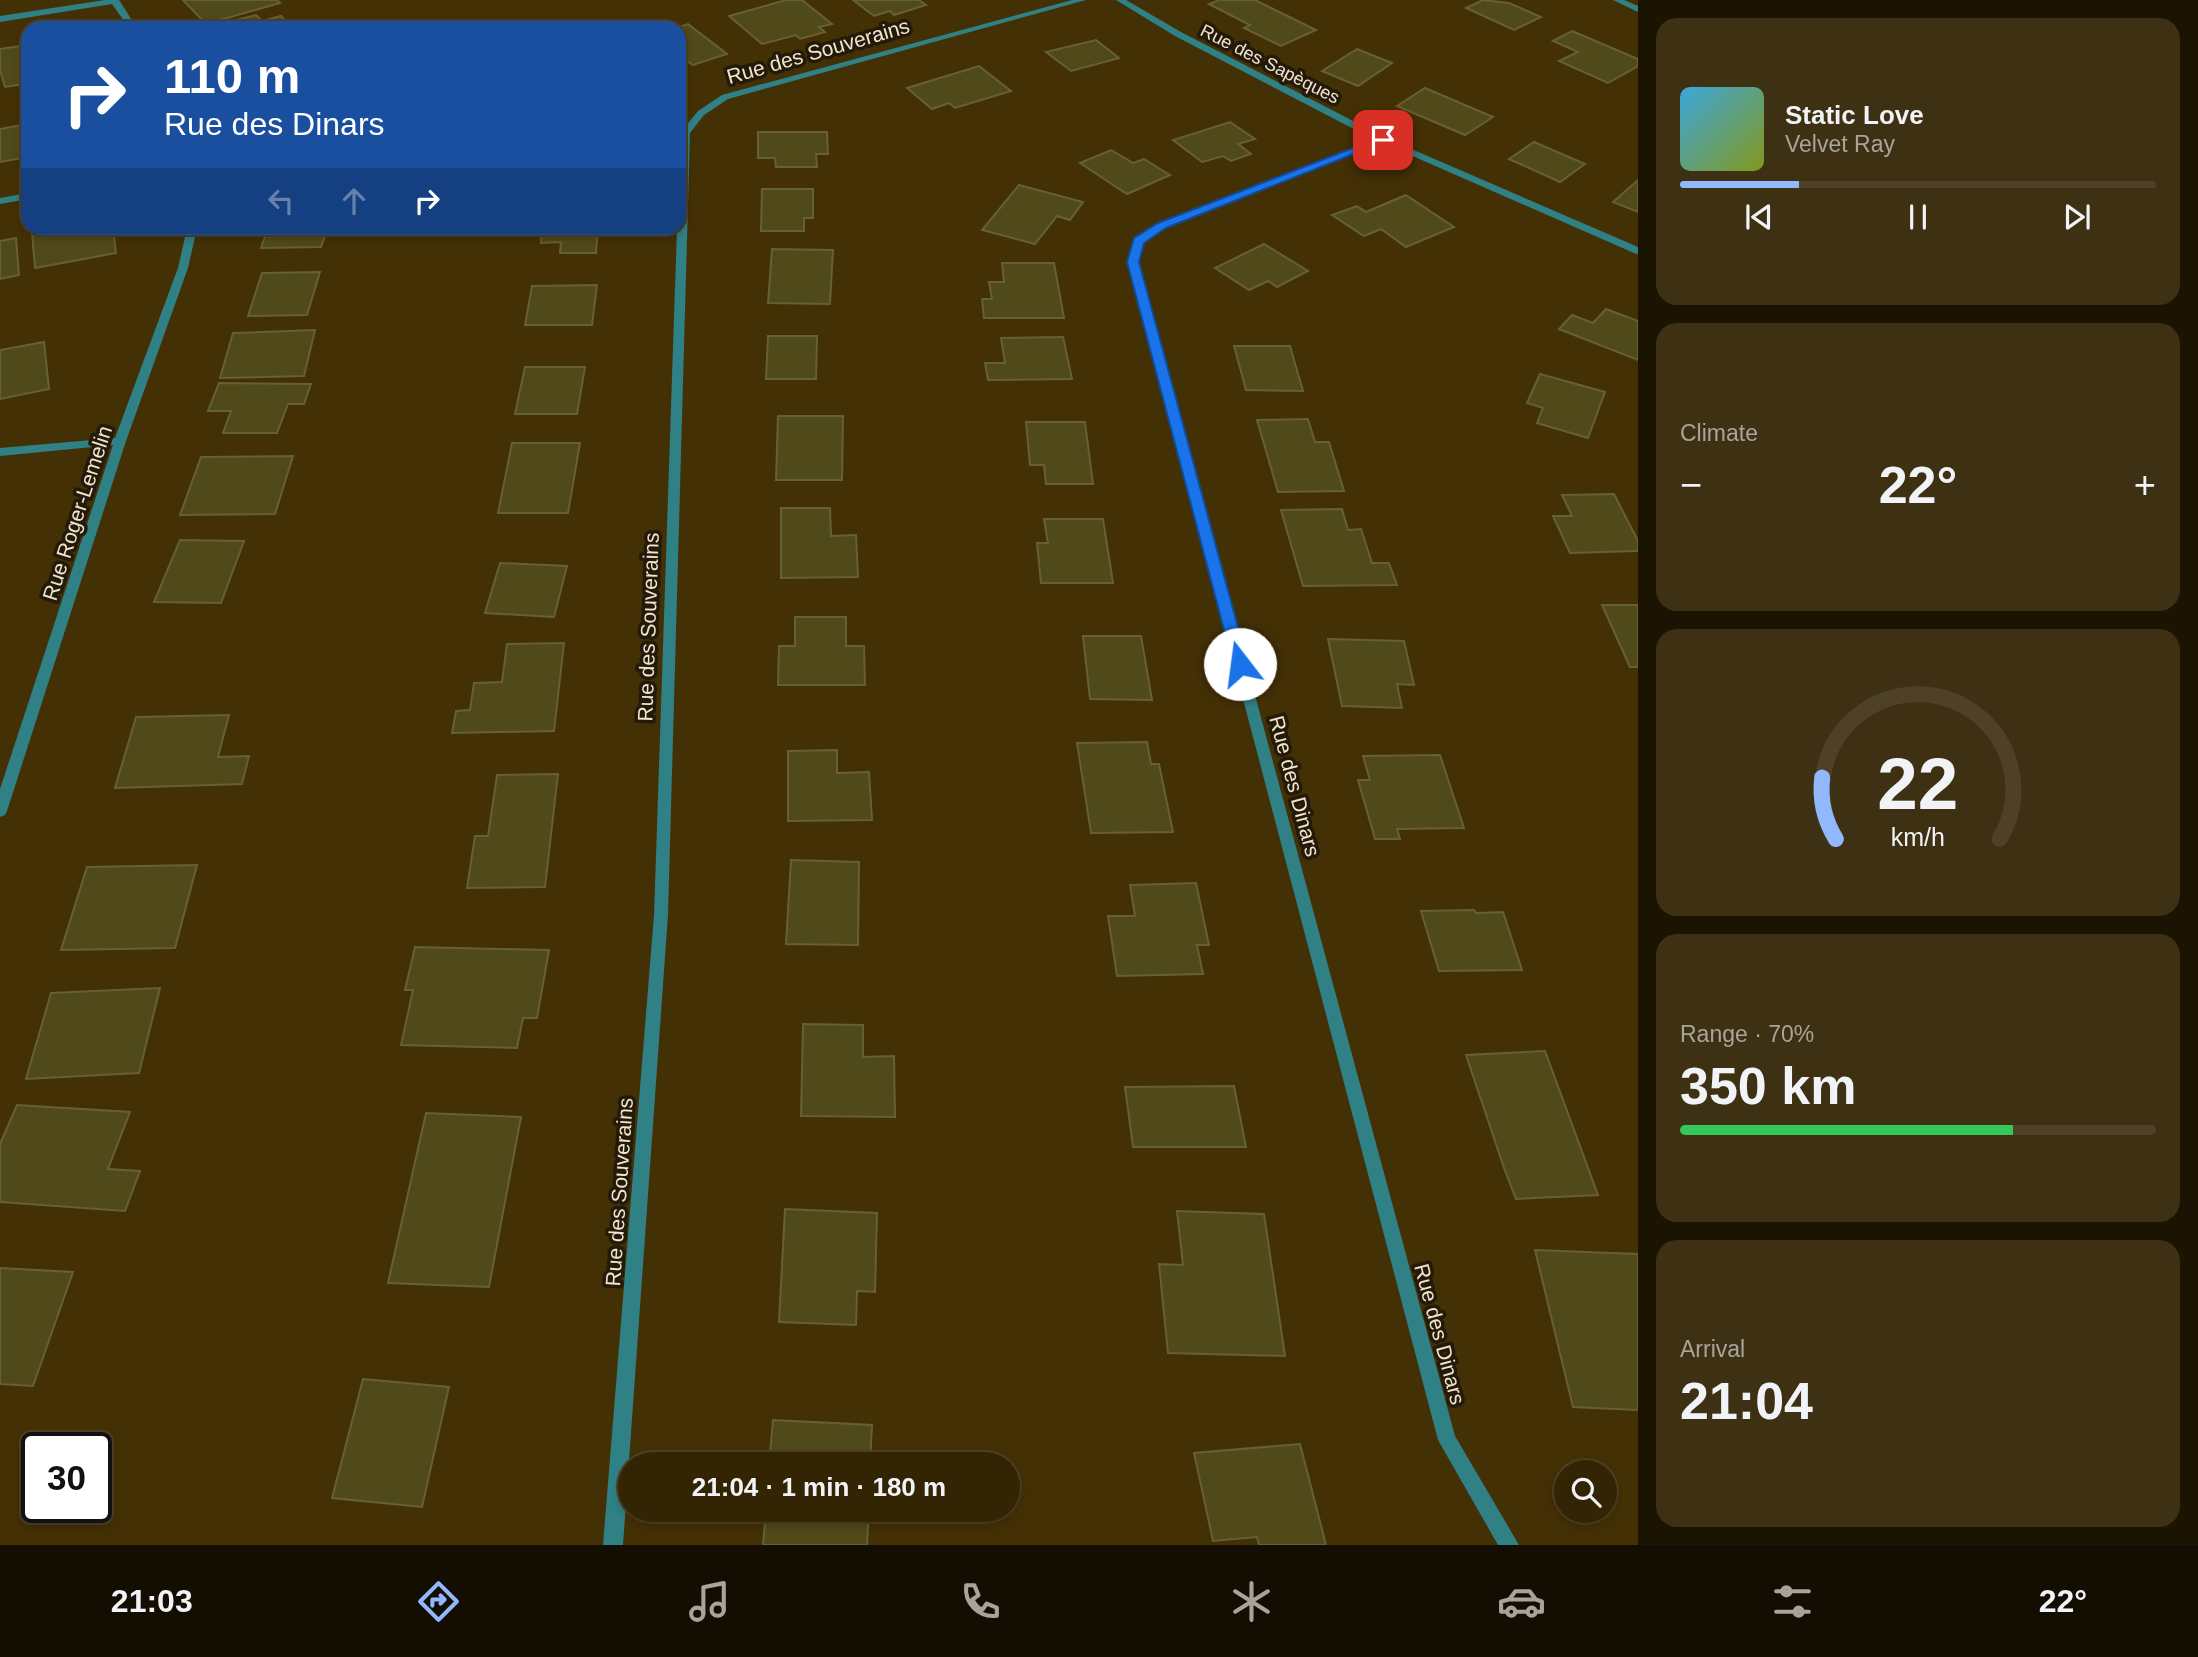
<!DOCTYPE html>
<meta charset="utf-8">
<style>
:root{--surface:#332404;--page:#3e3013;--text:#f1f3f6;--muted:#a9a49a;--line:#4e4126;--accent:#91b8fd}
body{margin:0;font-family:Helvetica,sans-serif;background:var(--page);color:var(--text);height:100vh;display:flex;flex-direction:column;font-size:26px;white-space:nowrap}
*{box-sizing:border-box;margin:0}
p{font-size:23px;color:var(--muted)}
.icon{flex:none;width:38px;height:38px;fill:none;stroke:currentColor;stroke-width:2;stroke-linecap:round;stroke-linejoin:round}
.map{position:relative;flex:1;overflow:hidden}
.details{display:flex;flex-direction:column;gap:18px;padding:18px;background:#1c1402;width:560px}
.details>*{flex:none}
.top-card{position:absolute;left:21px;top:21px;width:665px;height:214px;border-radius:21px;box-shadow:0 4px 10px #0003,0 0 0 2px var(--line);background:#1a4fa0;color:#fff;overflow:hidden}
.fabs{position:absolute;left:1554px;top:1460px;display:grid;gap:14px}
.fabs a{display:grid;place-items:center;width:63px;height:63px;border-radius:50%;background:var(--surface);box-shadow:0 4px 10px #0003,0 0 0 2px var(--line);font-size:35px}
.speed{position:absolute;left:21px;top:1432px;display:flex;gap:14px;font-size:35px;font-weight:700;text-align:center}
.speed>*{display:grid;place-content:center;width:91px;height:91px;border-radius:50%;background:var(--surface);box-shadow:0 4px 10px #0003,0 0 0 2px var(--line);line-height:1}
.speed .limit{border:4px solid #111;border-radius:10px;background:#fff;color:#111}
.pin{position:absolute;display:grid;place-items:center;width:60px;height:60px;color:#fff;margin:-30px;border-radius:14px;box-shadow:0 4px 10px #0006}
.me{position:absolute;width:77px;margin:-38px;rotate:345deg;stroke-linejoin:round;filter:drop-shadow(0 0 5px #0008)}
.turn{display:flex;align-items:center;gap:24px;height:147px;padding:0 28px;font-size:32px}
.turn .icon{width:91px;height:91px;stroke-width:2.5}
.turn b{display:block;font-size:49px;line-height:60px}
.lanes{display:flex;align-items:center;height:66px;padding:0 28px;background:#0003;justify-content:center;gap:35px;direction:ltr}
.lanes .off{opacity:.35}
.big{font-size:52px;font-weight:700;line-height:1.1}
.details .tile{flex:1;display:flex;flex-direction:column;justify-content:center;gap:10px;min-width:0;padding:0 24px;border-radius:21px;background:var(--page)}
.details .dial{align-items:center;gap:0}
.dial svg{height:182px;overflow:visible;fill:none;stroke:var(--line);stroke-width:7;stroke-linecap:round;text-anchor:middle}
.dial text{fill:var(--text);stroke:none}
.song{display:flex;align-items:center;gap:21px}
.cover{width:84px;height:84px;border-radius:10px;background:linear-gradient(135deg,hsl(200 70% 55%),hsl(70 70% 35%))}
.played{height:7px;border-radius:4px;background:linear-gradient(90deg,var(--accent) 25%,var(--line) 25%)}
.keys{display:flex;justify-content:space-around;direction:ltr}
.heat{display:flex;justify-content:space-between;align-items:center;font-size:38px;direction:ltr}
.charge{height:10px;border-radius:5px;background:linear-gradient(90deg,#34c759 70%,var(--line) 0)}
.trip{position:absolute;left:618px;top:1452px;width:402px;height:70px;border-radius:35px;background:var(--surface);box-shadow:0 4px 10px #0003,0 0 0 2px var(--line);font-weight:700;line-height:70px;text-align:center}
.menu{display:flex;height:112px;justify-content:space-around;align-items:center;background:#140e02;color:var(--muted)}
.menu .icon{width:49px;height:49px}
.menu .active{color:var(--accent)}
.menu b{font-size:32px;color:var(--text)}
main{display:flex;flex:1;min-height:0}
.map>svg:first-child{display:block}
</style>
<main>
<div class="map">
<svg width="1638" height="1545" viewBox="0 0 1638 1545">
<rect width="100%" height="100%" fill="#443005"/>
<!-- building -->
<g fill="#504a1a" stroke="#666035" stroke-width="2">
<path d="M183,0H277L280,3L206,24Z"/>
<path d="M786,0H802L832,24L819,27L825,32L800,39L796,35L762,44L729,16Z"/>
<path d="M853,0H919L926,5L894,15L890,11L874,16Z"/>
<path d="M1219,0H1255L1316,30L1281,46L1244,28L1250,25L1209,4Z"/>
<path d="M1483,0L1509,3L1541,17L1514,30L1466,8Z"/>
<path d="M256,15L262,21L281,16L289,26L205,28Z"/>
<path d="M688,24L727,54L693,65L679,56V28H676Z"/>
<path d="M1572,31L1638,59V66L1608,83L1559,61L1578,52L1553,41Z"/>
<path d="M1096,40L1119,58L1071,71L1046,52Z"/>
<path d="M28,45V87L25,88L24,84L5,87L0,70V49Z"/>
<path d="M1357,49L1392,63L1358,86L1322,71Z"/>
<path d="M979,66L1011,91L955,108L949,103L932,109L907,88Z"/>
<path d="M1425,88L1493,117L1465,135L1397,106Z"/>
<path d="M1230,122L1255,139L1238,144L1251,154L1231,161L1223,156L1202,162L1173,140Z"/>
<path d="M28,124V157L0,162V129Z"/>
<path d="M758,132H827L828,154H816L817,167H776L775,158H758Z"/>
<path d="M1534,142L1585,164L1560,182L1509,159Z"/>
<path d="M1111,150L1133,163L1144,159L1170,175L1127,194L1080,163Z"/>
<path d="M1638,180V212L1613,202Z"/>
<path d="M1019,185L1083,202L1070,220L1057,216L1035,244L982,230Z"/>
<path d="M762,189H813V218H804V231H761Z"/>
<path d="M1406,195L1454,227L1406,247L1381,229L1364,236L1332,215L1357,206L1366,212Z"/>
<path d="M60,228H113L116,253L35,268L32,232Z"/>
<path d="M268,228H328L321,247L261,248Z"/>
<path d="M542,228H598L596,253H560L561,242L541,243Z"/>
<path d="M16,238L19,275L0,279V241Z"/>
<path d="M1264,244L1308,271L1277,287L1268,281L1249,290L1215,268Z"/>
<path d="M772,249L833,250L830,304L768,303Z"/>
<path d="M1002,263H1054L1064,318H984L982,299H992L989,282H1004Z"/>
<path d="M320,272L307,315L248,316L262,273Z"/>
<path d="M597,285L592,325H525L532,286Z"/>
<path d="M1606,309L1638,321V360L1559,329L1572,315L1593,323Z"/>
<path d="M315,330L304,376L220,378L233,333Z"/>
<path d="M768,336H817L816,379H766Z"/>
<path d="M1063,337L1072,379L988,380L985,363H1005L1001,338Z"/>
<path d="M44,342L49,389L0,399V350Z"/>
<path d="M1234,346H1290L1303,391L1246,390Z"/>
<path d="M525,367H585L577,414H515Z"/>
<path d="M1540,374L1605,392L1588,438L1537,423L1543,408L1527,403Z"/>
<path d="M219,383L311,384L304,404H288L277,433H223L231,411H208Z"/>
<path d="M778,416H843L842,480H776Z"/>
<path d="M1308,419L1315,442H1329L1344,491L1278,492L1257,420Z"/>
<path d="M1026,422H1085L1093,484H1046L1044,465H1030Z"/>
<path d="M512,443H580L568,513H498Z"/>
<path d="M293,456L275,514L180,515L201,457Z"/>
<path d="M1614,494L1638,541V551L1570,553L1553,516H1572L1562,495Z"/>
<path d="M781,508H830L831,536L856,535L858,577L781,578Z"/>
<path d="M1342,509L1348,530L1361,529L1372,563H1389L1397,585L1303,586L1281,510Z"/>
<path d="M1044,519H1103L1113,583H1041L1037,543H1048Z"/>
<path d="M180,540L244,541L221,603L154,602Z"/>
<path d="M500,563L567,566L554,617L485,613Z"/>
<path d="M1602,605H1638V667H1630Z"/>
<path d="M795,617H846V646H864L865,685H778L779,646H795Z"/>
<path d="M1083,636H1141L1152,700L1090,699Z"/>
<path d="M1328,639L1404,641L1414,685L1397,684L1402,708L1342,706Z"/>
<path d="M564,643L554,731L452,733L456,711L470,710L474,683L502,682L507,644Z"/>
<path d="M229,715L218,757L249,756L242,784L115,788L136,717Z"/>
<path d="M1147,742L1151,764H1159L1173,832L1091,833L1077,743Z"/>
<path d="M837,750V773L869,772L872,820L788,821V751Z"/>
<path d="M1440,755L1464,828L1397,829L1400,839H1375L1358,780H1370L1363,756Z"/>
<path d="M558,774L545,887L467,888L475,836H488L497,775Z"/>
<path d="M791,860L859,862L858,945L786,944Z"/>
<path d="M197,865L175,948L61,950L87,867Z"/>
<path d="M1196,883L1209,945H1197L1203,974L1117,976L1108,916H1135L1130,885Z"/>
<path d="M1474,910L1476,913L1503,912L1522,970L1439,971L1421,911Z"/>
<path d="M415,947L549,950L537,1018H523L517,1048L401,1045L413,990H405Z"/>
<path d="M160,988L139,1073L26,1079L51,993Z"/>
<path d="M803,1024L863,1025V1057L894,1056L895,1117L801,1116Z"/>
<path d="M1545,1051L1598,1195L1516,1199L1504,1168L1466,1055Z"/>
<path d="M1234,1086L1246,1147H1133L1125,1087Z"/>
<path d="M17,1105L130,1112L108,1169L140,1171L125,1211L0,1202V1144Z"/>
<path d="M426,1113L521,1117L489,1287L388,1283Z"/>
<path d="M785,1209L877,1213L875,1292L857,1291L856,1325L779,1322Z"/>
<path d="M1177,1211L1264,1214L1285,1356L1168,1353L1159,1264L1183,1265Z"/>
<path d="M1535,1250L1638,1254V1410L1573,1407Z"/>
<path d="M0,1268L73,1272L33,1386L0,1384Z"/>
<path d="M363,1379L449,1387L422,1507L332,1498Z"/>
<path d="M773,1420L872,1425L870,1465H769Z"/>
<path d="M1300,1444L1326,1545H1259L1257,1537L1213,1541L1194,1453Z"/>
<path d="M766,1510H869L867,1545H763Z"/>
</g>
<g fill="none" stroke-linecap="round" stroke-linejoin="round">
<!-- street -->
<g fill="#308186" fill-rule="evenodd">
<path d="M105,0H119L137,28H129L112,4L0,22V16Z"/>
<path d="M1072,0H1086L728,99L704,115L690,133L668,915L623,1545H603L654,915L677,228H679L680,133L698,111L722,95Z"/>
<path d="M1116,0H1126L1181,32L1386,138L1638,247V254L1634,253L1383,143L1166,227L1144,242L1138,262L1455,1436L1519,1545H1498L1438,1440L1128,262L1135,239L1158,223L1375,140L1175,36Z"/>
<path d="M1613,0H1624L1638,6V12Z"/>
<path d="M28,193V199L0,204V198Z"/>
<path d="M187,228H197L188,268L126,441L7,811L5,815L0,817V789L113,445L0,456V448L115,438L178,268Z"/>
</g>
</g>
<!-- route -->
<path fill="#1a73e8" stroke="#114b97" stroke-width="2" d="M1379,138L1389,140L1166,228L1144,243L1139,262L1248,664L1240,669L1233,664L1127,262L1134,238L1158,223Z"/>
<g text-anchor="middle" dominant-baseline="central" stroke-width="7" stroke-linejoin="round" paint-order="stroke">
<!-- far-street labels -->
<g font-size="18" fill="#f1e5cf" stroke="#231a09">
<text transform="translate(1270 64) rotate(27)">Rue des Sapèques</text>
</g>
<!-- street labels -->
<g font-size="21" fill="#f1e5cf" stroke="#231a09">
<text transform="translate(818 51) rotate(-16)">Rue des Souverains</text>
<text transform="translate(77 513) rotate(-72)">Rue Roger-Lemelin</text>
<text transform="translate(648 627) rotate(-88)">Rue des Souverains</text>
<text transform="translate(1295 786) rotate(75)">Rue des Dinars</text>
<text transform="translate(619 1192) rotate(-86)">Rue des Souverains</text>
<text transform="translate(1440 1334) rotate(75)">Rue des Dinars</text>
</g>
</g>
</svg>
<div class="fabs">
<a><svg class="icon" aria-label="search" viewBox="0 0 24 24"><circle cx="10" cy="10" r="6"/><path d="M15 15l6 6"/></svg></a>
</div>
<div class="speed"><div class="limit">30</div></div>
<div class="pin" style="left:1383px;top:140px;background:#d93025"><svg class="icon" aria-label="arrive" viewBox="0 0 24 24"><path d="M6 21V4h12l-3 4 3 4H6"/></svg></div>
<svg class="me" style="left:1240px;top:664px" viewBox="-20 -20 40 40"><circle r="19" fill="#fff"/><path d="M0-13L10 11 0 6-10 11z" fill="#1a73e8"/></svg>
<div class="trip">21:04 · 1 min · 180 m</div>
<div class="top-card">
<div class="turn"><svg class="icon" aria-label="right" viewBox="0 0 24 24"><path d="M7 20v-9h11M14 6l5 5-5 5"/></svg><div><b>110 m</b>Rue des Dinars</div></div>
<div class="lanes"><svg class="icon off" aria-label="left" viewBox="0 0 24 24"><path d="M17 20v-9H6M10 6l-5 5 5 5"/></svg><svg class="icon off" aria-label="ahead" viewBox="0 0 24 24"><path d="M12 20V5M6 11l6-6 6 6"/></svg><svg class="icon" aria-label="right" viewBox="0 0 24 24"><path d="M7 20v-9h11M14 6l5 5-5 5"/></svg></div>
</div>
</div>
<section class="details">
<div class="tile">
<div class="song"><i class="cover"></i><div><b>Static Love</b><p>Velvet Ray</p></div></div>
<div class="played"></div>
<div class="keys"><svg class="icon" aria-label="previous" viewBox="0 0 24 24"><path d="M18 5L8 12l10 7zM5 5v14"/></svg><svg class="icon" aria-label="pause" viewBox="0 0 24 24"><path d="M8 5v14M16 5v14"/></svg><svg class="icon" aria-label="next" viewBox="0 0 24 24"><path d="M6 5l10 7-10 7zM19 5v14"/></svg></div>
</div>
<div class="tile"><p>Climate</p>
<div class="heat"><a>−</a><b class="big">22°</b><a>+</a></div>
</div>
<div class="tile dial"><svg viewBox="0 0 100 80">
<path d="M14 69A42 42 0 1 1 86 69"/>
<path d="M14 69A42 42 0 0 1 8 42" stroke="#91b8fd"/>
<text x="50" y="56" font-size="32" font-weight="700">22</text>
<text x="50" y="72" font-size="11">km/h</text>
</svg></div>
<div class="tile"><p>Range · 70%</p><b class="big">350 km</b><div class="charge"></div></div>
<div class="tile"><p>Arrival</p><b class="big">21:04</b></div>
</section>
</main>
<nav class="menu">
<b>21:03</b>
<svg class="icon active" aria-label="directions" viewBox="0 0 24 24"><path d="M12 3l9 9-9 9-9-9zM9 14v-3h6M13 9l2 2-2 2"/></svg>
<svg class="icon" aria-label="music" viewBox="0 0 24 24"><path d="M9 18V5l10-2v13"/><circle cx="6" cy="18" r="3"/><circle cx="16" cy="16" r="3"/></svg>
<svg class="icon" aria-label="phone" viewBox="0 0 24 24"><path d="M5 4h4l2 5-3 2q2 4 5 5l2-3 5 2v4C11 20 4 13 5 4z"/></svg>
<svg class="icon" aria-label="climate" viewBox="0 0 24 24"><path d="M12 3v18M4 7l16 10M4 17L20 7"/></svg>
<svg class="icon" aria-label="car" viewBox="0 0 24 24"><path d="M5 17H2v-5l4-1 3-4h7l3 4 3 1v5h-3M9 17h6M6 11h13"/><circle cx="7" cy="17" r="2"/><circle cx="17" cy="17" r="2"/></svg>
<svg class="icon" aria-label="filters" viewBox="0 0 24 24"><path d="M4 7h16M4 17h16"/><circle cx="9" cy="7" r="2"/><circle cx="15" cy="17" r="2"/></svg>
<b>22°</b>
</nav>
